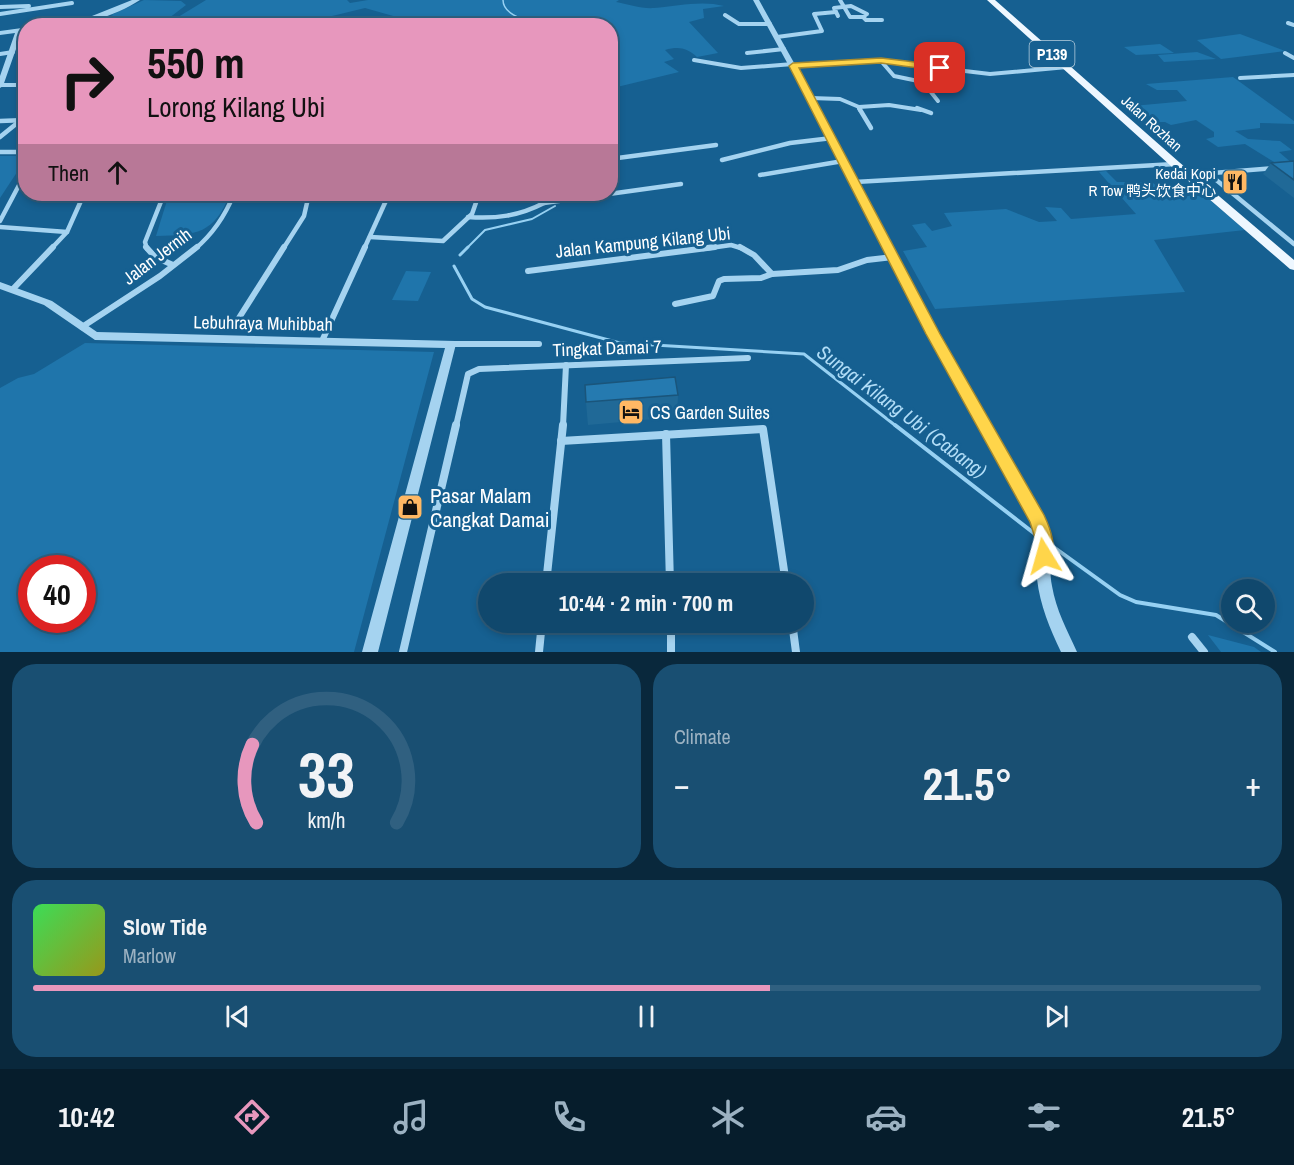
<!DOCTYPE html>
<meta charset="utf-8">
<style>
:root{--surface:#10486d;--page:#194f72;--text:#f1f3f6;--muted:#9cb2c2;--line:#306080;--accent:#e797bd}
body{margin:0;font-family:"Archivo Narrow","Noto Sans SC",sans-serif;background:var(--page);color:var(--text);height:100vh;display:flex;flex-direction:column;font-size:22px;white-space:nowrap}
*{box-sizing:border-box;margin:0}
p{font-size:20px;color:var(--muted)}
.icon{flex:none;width:33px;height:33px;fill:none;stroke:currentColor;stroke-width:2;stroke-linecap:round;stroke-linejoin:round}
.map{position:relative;height:652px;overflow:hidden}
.sheet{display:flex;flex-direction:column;gap:12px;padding:12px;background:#09283c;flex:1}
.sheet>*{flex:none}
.banner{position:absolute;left:18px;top:18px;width:600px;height:183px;border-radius:24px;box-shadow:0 3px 9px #0003,0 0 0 2px var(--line);background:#e797bd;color:#111;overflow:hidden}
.buttons{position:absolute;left:1221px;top:579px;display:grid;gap:12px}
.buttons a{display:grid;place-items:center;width:54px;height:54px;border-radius:50%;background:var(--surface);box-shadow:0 3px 9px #0003,0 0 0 2px var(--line);font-size:30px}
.speed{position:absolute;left:18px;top:555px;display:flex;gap:12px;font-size:30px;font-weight:700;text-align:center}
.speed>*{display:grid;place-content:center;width:78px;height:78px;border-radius:50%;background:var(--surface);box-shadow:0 3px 9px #0003,0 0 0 2px var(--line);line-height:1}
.speed .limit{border:9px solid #d22;background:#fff;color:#111}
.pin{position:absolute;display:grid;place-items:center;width:51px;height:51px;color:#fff;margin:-26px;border-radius:12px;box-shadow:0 3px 9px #0006}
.me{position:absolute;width:66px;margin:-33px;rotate:352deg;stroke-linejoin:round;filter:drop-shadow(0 0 4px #0008)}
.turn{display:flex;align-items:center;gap:21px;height:126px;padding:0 30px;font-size:27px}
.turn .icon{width:78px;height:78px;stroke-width:2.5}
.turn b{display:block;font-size:42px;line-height:51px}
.then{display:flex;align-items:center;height:57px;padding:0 30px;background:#0003;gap:12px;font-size:22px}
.big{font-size:45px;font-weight:700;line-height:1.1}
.sheet .card{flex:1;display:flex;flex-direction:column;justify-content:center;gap:9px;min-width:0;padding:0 21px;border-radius:24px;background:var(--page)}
.sheet .dial{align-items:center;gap:0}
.dial svg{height:156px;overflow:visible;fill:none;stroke:var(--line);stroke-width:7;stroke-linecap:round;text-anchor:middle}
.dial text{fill:var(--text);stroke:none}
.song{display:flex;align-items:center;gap:18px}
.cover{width:72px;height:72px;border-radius:9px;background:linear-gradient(135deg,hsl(130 70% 55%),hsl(60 70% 35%))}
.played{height:6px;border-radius:3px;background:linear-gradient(90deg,var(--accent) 60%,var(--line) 60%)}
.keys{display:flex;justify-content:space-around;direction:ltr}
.heat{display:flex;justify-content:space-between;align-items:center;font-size:33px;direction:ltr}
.sheet .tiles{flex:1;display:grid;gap:12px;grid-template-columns:1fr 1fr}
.card:last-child{grid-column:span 2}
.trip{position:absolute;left:478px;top:573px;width:336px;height:60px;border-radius:30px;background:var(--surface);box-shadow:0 3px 9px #0003,0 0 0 2px var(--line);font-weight:700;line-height:60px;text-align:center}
.menu{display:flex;height:96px;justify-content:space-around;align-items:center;background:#061d2c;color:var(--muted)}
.menu .icon{width:42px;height:42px}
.menu .active{color:var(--accent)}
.menu b{font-size:27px;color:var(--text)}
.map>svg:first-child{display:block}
</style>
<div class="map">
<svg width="1294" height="652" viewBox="0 0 1294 652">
<rect width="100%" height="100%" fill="#166091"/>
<!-- green -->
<g fill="#1f75ab" fill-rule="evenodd">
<path d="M144,0L181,1L186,5L160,25H108L119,19L111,15Z"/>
<path d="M206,0H347L350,3L368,0H619L616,2C627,4 642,9 654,8C678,6 702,0 724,6L703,9L704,18L689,22L718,53L697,57C687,48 679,46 665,50L674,59L664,62L679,72L617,87L616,91L611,96L610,26L425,25L365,8L295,25H165Z"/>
<path d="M1240,34L1285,51L1221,59L1197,40Z"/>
<path d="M1160,44L1174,53L1136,55L1124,47Z"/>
<path d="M1197,52L1216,59L1164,62L1158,55Z"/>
<path d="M1233,77L1294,121V124L1260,123V128L1235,131L1248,139L1280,141L1292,150L1279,152L1293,164L1279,165L1245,144L1218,147L1206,139L1214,137V132L1196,120L1171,125L1165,122H1140L1122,107L1187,101L1177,90H1157L1146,84Z"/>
<path d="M0,156H16L25,160L0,198Z"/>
<path d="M1106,171L1117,182H1152L1167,196L1203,194L1245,230L1154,240L1185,292L935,309L903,251L927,247L912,225L925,223L932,231L952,226L944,213L1006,209L1039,222L1057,221L1045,207L1061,208L1071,219L1136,214L1099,172Z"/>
<path d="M169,194H230C214,234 197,235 156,236Z"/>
<path d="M406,271L431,272L418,301L392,300Z"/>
<path d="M85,343L434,352L354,652H0V388L18,378L34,374ZM32,568H82V620H32Z"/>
<path d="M1208,635L1254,647L1261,652H1221Z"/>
</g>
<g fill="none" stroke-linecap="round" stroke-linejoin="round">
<!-- stream-far3 -->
<path stroke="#97d1f3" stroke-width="1.5" d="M503,0C503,16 529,21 542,26"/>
<!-- stream-far2 -->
<g stroke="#97d1f3" stroke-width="2">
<path d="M557,194V198"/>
<path d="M466,249L485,230L532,219L555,206"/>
</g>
<!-- stream-far1 -->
<g stroke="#97d1f3" stroke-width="3">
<path d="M460,255L468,247"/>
<path d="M454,266L472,299L485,307L620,343L804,354L896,426"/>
</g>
<!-- stream -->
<g stroke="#97d1f3" stroke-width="4">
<path d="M895,425L1035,534"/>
<path d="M1048,543L1120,595L1136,602L1216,615L1275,652"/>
</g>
<!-- minor-far3 -->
<g stroke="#a5d3f0" stroke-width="4">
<path d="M840,0L850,17H863"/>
<path d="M0,7L29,6"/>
<path d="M0,14L72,3"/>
<path d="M725,15L739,24H770"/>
<path d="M838,16L834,8L851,6L867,14L863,17L866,20H882"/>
<path d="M1288,23L1294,25"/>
<path d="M777,37L822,31L814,14L836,12"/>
<path d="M747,53L784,49"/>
<path d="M1285,53L1294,58"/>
<path d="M0,54L13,52"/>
<path d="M694,60L741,68L793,64"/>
<path d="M881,61L894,76L923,82L938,101"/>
<path d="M793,66L881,61L990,74L1067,67"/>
<path d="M1240,78L1294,75"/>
<path d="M1,85H26"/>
<path d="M811,98L840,99L859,107L889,105L921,110"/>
<path d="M859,107L860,110"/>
</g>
<!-- minor-far2 -->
<g stroke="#a5d3f0" stroke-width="4.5">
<path d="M859,108L871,128"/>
<path d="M917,108L931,113"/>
<path d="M0,121L26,120"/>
<path d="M0,137L21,120"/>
<path d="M0,152H26"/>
<path d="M610,159L716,145"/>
<path d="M722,160L790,143L832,138"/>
<path d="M1209,174L1294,244"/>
<path d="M760,175L843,161"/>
<path d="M1188,175L1274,168"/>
<path d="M855,182L1175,164"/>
<path d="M544,203L681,184"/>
<path d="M468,217C496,219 519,216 544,203L546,194"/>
<path d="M0,221L26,172"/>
<path d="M0,227L67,232"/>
<path d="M370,237L443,241L472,214L479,194"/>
<path d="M51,249L67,232L84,194"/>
<path d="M147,249L145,242L164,194"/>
<path d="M195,249C214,233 225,216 234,194"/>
<path d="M283,249L304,216L309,194"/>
<path d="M364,249L389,194"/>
<path d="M703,249L731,245L744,249"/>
</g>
<!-- minor-far1 -->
<g stroke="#a5d3f0" stroke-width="6">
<path d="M146,247L155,257L173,265"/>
<path d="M740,247L754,255L772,274L838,270L867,260L893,257"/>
<path d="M528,271L715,247"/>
<path d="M13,289L53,247"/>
<path d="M675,304L713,296L719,281L724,279L761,278L772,274"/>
<path d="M237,321L284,247"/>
<path d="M82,327L160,276L197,247"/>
<path d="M322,341L365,247"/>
<path d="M451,344H539"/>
<path d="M456,426L468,374L479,369L748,358"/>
<path d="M563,426L566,365"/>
</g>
<!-- minor -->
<g stroke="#a5d3f0" stroke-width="8">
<path d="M666,434L670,584"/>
<path d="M561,441L763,429L786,584"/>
<path d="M546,584L563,425"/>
<path d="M671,622V652"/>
<path d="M792,622L796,652"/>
<path d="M1192,637L1204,652"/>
<path d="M403,652L456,425"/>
<path d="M539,652L542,622"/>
</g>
<!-- tertiary -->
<g fill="#a5d3f0" fill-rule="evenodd">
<path d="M132,0H140C114,17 80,26 49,26L92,16Z"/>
<path d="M753,0H759L836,138L938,335L1043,517C1053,539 1048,563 1052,586C1056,610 1067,630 1077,652H1061C1050,629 1040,605 1037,579C1035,560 1037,541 1032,522L928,335L828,138Z"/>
<path d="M22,28L25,30L22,32L3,86L0,88V76L15,33L0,35V31Z"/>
<path d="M0,282L52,301L97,332L455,341L456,344L378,652H362L445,348L95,340L44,305L0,289Z"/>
</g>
<!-- primary -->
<path fill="#eef7ff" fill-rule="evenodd" d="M987,0H995L1179,162L1294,260V270L1290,269L1171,166Z"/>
</g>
<!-- wall -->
<g fill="#206997">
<path d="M1294,161V198L1263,174L1271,163Z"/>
<path d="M678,395L677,417L588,425L586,402Z"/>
</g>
<!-- building -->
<g fill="#257ab0" stroke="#1a557b" stroke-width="1.5">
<path d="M1294,161V180L1271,163Z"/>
<path d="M675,377L678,395L586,402L585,385Z"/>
</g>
<!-- route -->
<path fill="#ffd54a" stroke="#a68a30" stroke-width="1.5" d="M881,58L940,65L944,68L940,71L881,63L799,68L940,334L1044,515C1051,530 1057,547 1050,562L1044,565L1037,562L1035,556L1036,541L1030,522L926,334L789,66L793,63Z"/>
<!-- icons -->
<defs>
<g id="restaurant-square" transform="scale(1.35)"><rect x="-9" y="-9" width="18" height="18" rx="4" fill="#ffb864" stroke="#166091"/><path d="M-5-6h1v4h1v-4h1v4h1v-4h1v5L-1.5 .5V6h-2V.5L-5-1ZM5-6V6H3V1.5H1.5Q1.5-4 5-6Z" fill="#111"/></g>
<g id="hotel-square" transform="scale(1.35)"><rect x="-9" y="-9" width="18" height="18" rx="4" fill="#ffb864" stroke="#166091"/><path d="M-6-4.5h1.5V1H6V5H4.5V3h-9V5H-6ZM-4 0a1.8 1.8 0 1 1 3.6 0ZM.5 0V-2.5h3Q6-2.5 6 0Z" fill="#111"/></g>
<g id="shop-square" transform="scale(1.35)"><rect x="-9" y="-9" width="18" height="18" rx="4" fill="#ffb864" stroke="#166091"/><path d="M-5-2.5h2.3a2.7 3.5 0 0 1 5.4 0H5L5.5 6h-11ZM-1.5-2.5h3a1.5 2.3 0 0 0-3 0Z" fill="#111"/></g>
</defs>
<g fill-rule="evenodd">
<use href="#restaurant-square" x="1235" y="182"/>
<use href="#hotel-square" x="631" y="412"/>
<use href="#shop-square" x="410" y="507"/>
</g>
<g text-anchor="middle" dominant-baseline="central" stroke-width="6" stroke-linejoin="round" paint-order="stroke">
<!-- far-street labels -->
<g font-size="15" fill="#fff" stroke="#166091">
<text transform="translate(1152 123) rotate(42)">Jalan Rozhan</text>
</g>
<!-- far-poi labels -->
<g font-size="15" fill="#fff" stroke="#166091" text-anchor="end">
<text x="1216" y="173">Kedai Kopi<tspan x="1216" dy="17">R Tow 鸭头饮食中心</tspan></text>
</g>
<!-- shield labels -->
<rect fill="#166091" stroke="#b9cfde" stroke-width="1.5" x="1029.5" y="41" width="45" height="26" rx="4.5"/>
<g font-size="16" font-weight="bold" fill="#fff">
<text x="1052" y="54">P139</text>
</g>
<!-- street labels -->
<g font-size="18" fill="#fff" stroke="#166091">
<text transform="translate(643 242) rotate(-6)">Jalan Kampung Kilang Ubi</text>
<text transform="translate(157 256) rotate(-37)">Jalan Jernih</text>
<text transform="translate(263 323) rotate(1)">Lebuhraya Muhibbah</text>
<text transform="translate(607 348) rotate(-2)">Tingkat Damai 7</text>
</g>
<!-- poi labels -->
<g font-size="18" fill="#fff" stroke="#166091" text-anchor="start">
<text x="650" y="412">CS Garden Suites</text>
</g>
<!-- water labels -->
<g font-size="20" font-style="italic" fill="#b1ddf7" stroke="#166091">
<text transform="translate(902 411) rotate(37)">Sungai Kilang Ubi (Cabang)</text>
</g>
<!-- near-poi labels -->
<g font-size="21" fill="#fff" stroke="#166091" text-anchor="start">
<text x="430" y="495">Pasar Malam<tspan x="430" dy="24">Cangkat Damai</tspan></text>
</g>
</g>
</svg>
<div class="buttons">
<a><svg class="icon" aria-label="search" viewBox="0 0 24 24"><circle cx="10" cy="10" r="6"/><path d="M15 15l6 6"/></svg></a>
</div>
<div class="speed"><div class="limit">40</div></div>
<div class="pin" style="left:940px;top:68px;background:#d93025"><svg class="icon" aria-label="arrive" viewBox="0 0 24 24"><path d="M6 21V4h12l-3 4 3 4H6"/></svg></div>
<svg class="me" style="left:1044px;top:556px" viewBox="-20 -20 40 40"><path d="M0-17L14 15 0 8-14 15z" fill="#ffd54a" stroke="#fff" stroke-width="4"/></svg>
<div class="trip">10:44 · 2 min · 700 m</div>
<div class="banner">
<div class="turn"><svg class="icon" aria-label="right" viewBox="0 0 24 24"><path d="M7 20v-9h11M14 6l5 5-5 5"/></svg><div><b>550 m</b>Lorong Kilang Ubi</div></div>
<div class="then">Then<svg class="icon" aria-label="ahead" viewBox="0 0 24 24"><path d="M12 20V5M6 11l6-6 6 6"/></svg></div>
</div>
</div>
<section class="sheet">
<div class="tiles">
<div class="card dial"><svg viewBox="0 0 100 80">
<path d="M14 69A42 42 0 1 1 86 69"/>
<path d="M14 69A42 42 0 0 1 12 29" stroke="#e797bd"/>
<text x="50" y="56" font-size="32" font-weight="700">33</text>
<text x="50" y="72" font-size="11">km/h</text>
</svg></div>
<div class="card"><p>Climate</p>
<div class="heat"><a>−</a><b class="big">21.5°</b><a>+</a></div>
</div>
<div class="card">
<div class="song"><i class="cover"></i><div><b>Slow Tide</b><p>Marlow</p></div></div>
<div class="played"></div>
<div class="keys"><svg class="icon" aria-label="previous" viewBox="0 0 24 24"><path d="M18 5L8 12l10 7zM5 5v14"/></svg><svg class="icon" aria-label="pause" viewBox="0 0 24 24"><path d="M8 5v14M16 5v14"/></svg><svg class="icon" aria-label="next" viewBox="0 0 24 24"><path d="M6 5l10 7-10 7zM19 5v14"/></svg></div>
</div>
</div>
</section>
<nav class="menu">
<b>10:42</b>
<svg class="icon active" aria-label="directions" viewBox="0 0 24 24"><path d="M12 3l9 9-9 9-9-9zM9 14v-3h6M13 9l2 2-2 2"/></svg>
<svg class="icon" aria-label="music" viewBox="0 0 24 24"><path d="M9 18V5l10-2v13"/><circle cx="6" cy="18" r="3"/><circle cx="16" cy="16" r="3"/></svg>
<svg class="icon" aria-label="phone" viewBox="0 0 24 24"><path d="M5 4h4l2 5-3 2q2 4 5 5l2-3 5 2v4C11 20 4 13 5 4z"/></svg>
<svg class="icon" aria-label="climate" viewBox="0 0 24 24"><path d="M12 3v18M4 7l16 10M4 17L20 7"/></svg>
<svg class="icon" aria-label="car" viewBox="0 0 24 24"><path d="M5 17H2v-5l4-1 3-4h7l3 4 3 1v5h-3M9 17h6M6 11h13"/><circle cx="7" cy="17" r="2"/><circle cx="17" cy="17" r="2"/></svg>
<svg class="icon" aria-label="filters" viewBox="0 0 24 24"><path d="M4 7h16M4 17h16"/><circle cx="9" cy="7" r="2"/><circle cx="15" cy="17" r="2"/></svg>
<b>21.5°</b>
</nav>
